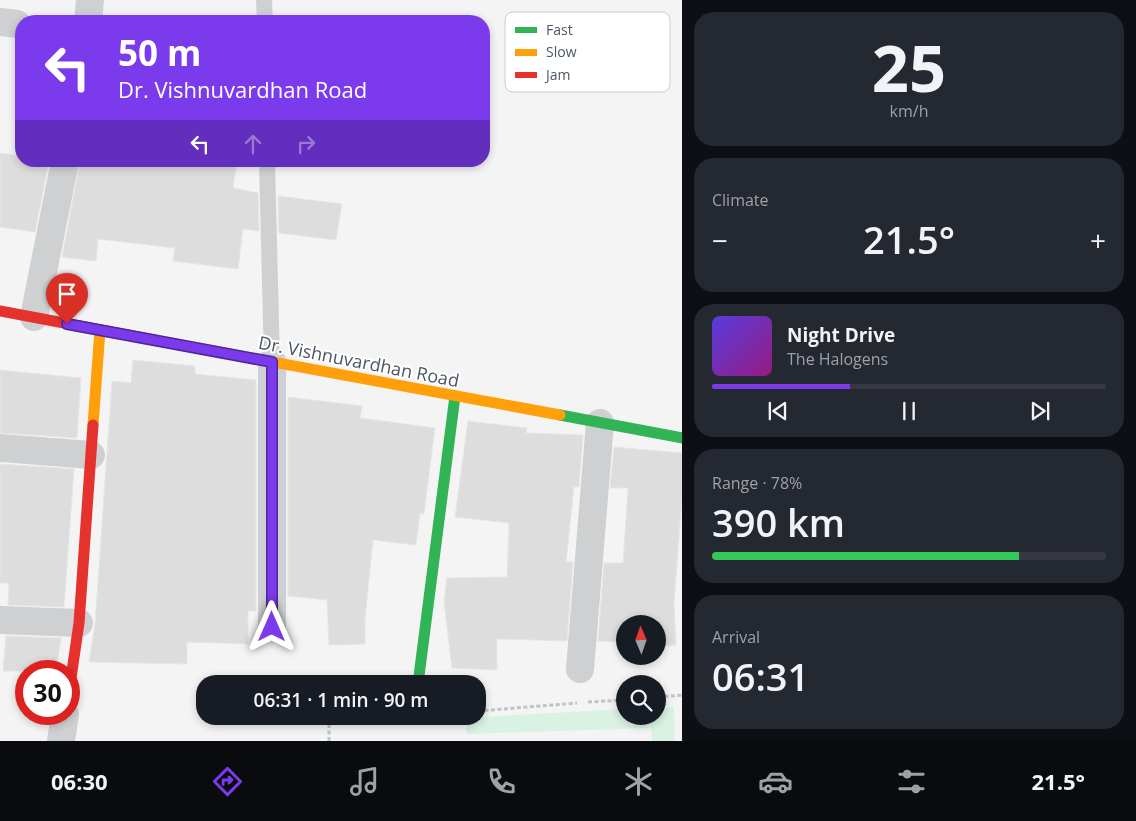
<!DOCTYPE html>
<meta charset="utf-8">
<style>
:root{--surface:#171b24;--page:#242831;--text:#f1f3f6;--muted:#9ea1a6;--line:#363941;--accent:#7c3aed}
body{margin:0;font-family:"Open Sans",sans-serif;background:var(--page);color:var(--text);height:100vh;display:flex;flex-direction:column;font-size:19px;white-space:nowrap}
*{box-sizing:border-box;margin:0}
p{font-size:16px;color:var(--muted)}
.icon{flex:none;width:28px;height:28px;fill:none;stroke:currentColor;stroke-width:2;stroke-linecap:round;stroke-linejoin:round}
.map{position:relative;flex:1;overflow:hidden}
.drawer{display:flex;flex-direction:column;gap:12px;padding:12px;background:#0d0f14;width:454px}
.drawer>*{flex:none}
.guide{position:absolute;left:15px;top:15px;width:475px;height:152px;border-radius:20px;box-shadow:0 2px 8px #0003;background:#7c3aed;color:#fff;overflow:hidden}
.needle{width:32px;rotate:358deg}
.fabs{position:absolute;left:616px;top:615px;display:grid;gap:10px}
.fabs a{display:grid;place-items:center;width:50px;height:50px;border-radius:50%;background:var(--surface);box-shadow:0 2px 8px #0003;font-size:25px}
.speed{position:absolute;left:15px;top:660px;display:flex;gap:10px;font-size:25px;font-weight:700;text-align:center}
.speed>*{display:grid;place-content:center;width:65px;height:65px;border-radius:50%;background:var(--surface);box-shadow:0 2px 8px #0003;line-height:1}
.speed .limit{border:8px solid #d22;background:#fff;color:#111}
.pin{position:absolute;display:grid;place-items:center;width:42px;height:42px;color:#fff;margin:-51px -21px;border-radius:50% 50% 50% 0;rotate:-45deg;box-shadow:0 0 5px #0007}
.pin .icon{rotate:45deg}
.me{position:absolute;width:55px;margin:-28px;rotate:0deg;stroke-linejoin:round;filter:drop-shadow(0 0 4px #0008)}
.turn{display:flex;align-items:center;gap:18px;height:105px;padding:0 20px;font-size:22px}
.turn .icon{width:65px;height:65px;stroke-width:2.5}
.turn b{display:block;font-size:35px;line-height:42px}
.lanes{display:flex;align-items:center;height:48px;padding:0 20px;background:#0003;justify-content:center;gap:25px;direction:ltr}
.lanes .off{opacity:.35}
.big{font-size:38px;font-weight:600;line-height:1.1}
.drawer .card{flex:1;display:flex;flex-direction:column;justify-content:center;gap:8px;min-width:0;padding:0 18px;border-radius:20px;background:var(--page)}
.drawer .dial{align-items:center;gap:0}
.dial b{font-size:65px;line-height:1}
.song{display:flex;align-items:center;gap:15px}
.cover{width:60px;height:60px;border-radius:8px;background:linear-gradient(135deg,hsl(250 70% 55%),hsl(310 70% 35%))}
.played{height:5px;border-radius:2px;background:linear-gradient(90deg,var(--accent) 35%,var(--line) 35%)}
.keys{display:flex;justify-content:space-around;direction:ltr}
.heat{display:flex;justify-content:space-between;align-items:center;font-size:28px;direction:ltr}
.charge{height:8px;border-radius:4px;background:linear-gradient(90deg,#34c759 78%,var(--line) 0)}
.trip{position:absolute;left:196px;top:675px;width:290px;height:50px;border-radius:20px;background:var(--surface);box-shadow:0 2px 8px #0003;font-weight:600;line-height:50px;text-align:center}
.tabs{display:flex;height:80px;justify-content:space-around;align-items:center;background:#090b0e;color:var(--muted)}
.tabs .icon{width:35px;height:35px}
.tabs .on{color:var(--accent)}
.tabs b{font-size:22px;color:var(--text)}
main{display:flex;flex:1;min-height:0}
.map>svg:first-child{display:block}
</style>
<main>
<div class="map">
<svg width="683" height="741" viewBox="0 0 683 741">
<rect width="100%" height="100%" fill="#f4f4f4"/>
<!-- green -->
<path fill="#d9f2e3" d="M674,707L675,741H652L651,728L466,734V718L625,709V716H658V708Z"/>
<!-- building -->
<g fill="#ddddde" stroke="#e5e6e7">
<path d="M0,153L21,156V161H49L35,232L0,227Z"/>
<path d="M80,161H237L233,188L258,193L259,231L243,229L238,269L173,261L175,248L98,239L96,261L62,257Z"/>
<path d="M278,196L342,204L336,240L279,233Z"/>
<path d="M133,360L195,366V374L256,380V611H248V644L187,642V664L89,662L95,624L112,381L131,383Z"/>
<path d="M0,370L81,378L77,438L0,433Z"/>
<path d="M288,397L362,406L360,418L435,428L424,514L420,513L416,545L373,540L365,619V644L329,645L327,600L288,596Z"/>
<path d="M468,421L527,428L526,433L583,435L579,487H574L566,562H573L567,641L497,639V670L452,668L444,602L447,578L507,577L509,523L455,517Z"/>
<path d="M614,447L683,453V485L674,603L676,645L658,646V624H625V648L624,642L598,641L604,563H623L628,488H610Z"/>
<path d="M0,464L74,469L64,607L8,605L9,583H0Z"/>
<path d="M6,636L61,638L56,671H3Z"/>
</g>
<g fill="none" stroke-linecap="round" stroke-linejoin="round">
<!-- path -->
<g stroke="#bcc7c4" stroke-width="3" stroke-dasharray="4 2.5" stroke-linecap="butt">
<path d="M658,697L683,695"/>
<path d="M588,702L625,700"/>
<path d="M478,711L577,703"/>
<path d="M329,741V722L404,716"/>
</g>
<!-- lane -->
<g stroke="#ced0d2" stroke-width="16">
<path d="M264,0L265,21"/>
<path d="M267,161L272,362"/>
</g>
<!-- street -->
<g stroke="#ced0d2" stroke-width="28">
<path d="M88,21L90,0"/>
<path d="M0,22L17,24"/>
<path d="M34,317L65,161"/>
<path d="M0,448L91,455"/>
<path d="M0,620L79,623"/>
<path d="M272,627V362"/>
<path d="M580,669L600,423"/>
<path d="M61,741L65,714"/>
</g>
<!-- fast -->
<g stroke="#30b455" stroke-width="11">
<path d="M560,415L683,438"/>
<path d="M419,676L455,396"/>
</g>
<!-- slow -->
<g stroke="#ff9f0a" stroke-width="11">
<path d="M159,341L560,415"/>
<path d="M93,425L100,330"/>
</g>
<!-- jam -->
<g stroke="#e5322d" stroke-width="11">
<path d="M0,311L159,341"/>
<path d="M69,692L79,623L93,425"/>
</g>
</g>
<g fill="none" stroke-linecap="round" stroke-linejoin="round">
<!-- route casing -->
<g stroke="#51269a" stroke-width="12">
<path id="route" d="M67,324L272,362V627"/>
</g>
<!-- route -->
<use href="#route" stroke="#7c3aed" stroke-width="9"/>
</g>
<g text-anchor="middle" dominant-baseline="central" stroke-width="4" stroke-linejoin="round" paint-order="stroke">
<!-- street labels -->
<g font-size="18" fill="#4a5661" stroke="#fff">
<text transform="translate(359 361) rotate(11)">Dr. Vishnuvardhan Road</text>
</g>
</g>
<!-- legend -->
<rect x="505" y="12" width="165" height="80" rx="8" fill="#fff" stroke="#c9ccd0" stroke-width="1"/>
<rect x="515" y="27" width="22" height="6" fill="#30b455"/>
<rect x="515" y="49" width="22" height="7" fill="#ff9f0a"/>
<rect x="515" y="72" width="22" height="6" fill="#e5322d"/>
<g font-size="14" fill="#4a5661">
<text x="546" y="35">Fast</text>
<text x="546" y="57">Slow</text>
<text x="546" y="80">Jam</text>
</g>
</svg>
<div class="fabs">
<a><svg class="needle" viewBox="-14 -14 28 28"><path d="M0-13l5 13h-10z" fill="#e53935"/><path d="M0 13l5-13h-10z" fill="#9ea1a6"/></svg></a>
<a><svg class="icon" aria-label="search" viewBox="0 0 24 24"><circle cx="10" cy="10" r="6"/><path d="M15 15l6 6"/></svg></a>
</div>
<div class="speed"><div class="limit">30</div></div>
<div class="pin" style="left:67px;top:324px;background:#d93025"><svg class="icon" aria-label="arrive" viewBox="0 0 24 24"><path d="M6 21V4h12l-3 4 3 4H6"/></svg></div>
<svg class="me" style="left:272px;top:627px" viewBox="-20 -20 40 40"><path d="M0-17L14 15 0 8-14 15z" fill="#7c3aed" stroke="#fff" stroke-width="4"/></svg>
<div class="trip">06:31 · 1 min · 90 m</div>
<div class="guide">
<div class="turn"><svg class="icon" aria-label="left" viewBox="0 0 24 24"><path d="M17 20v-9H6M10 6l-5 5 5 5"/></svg><div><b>50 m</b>Dr. Vishnuvardhan Road</div></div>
<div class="lanes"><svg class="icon" aria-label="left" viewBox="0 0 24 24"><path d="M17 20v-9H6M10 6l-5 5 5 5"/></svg><svg class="icon off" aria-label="ahead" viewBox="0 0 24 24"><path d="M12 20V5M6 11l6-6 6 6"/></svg><svg class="icon off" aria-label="right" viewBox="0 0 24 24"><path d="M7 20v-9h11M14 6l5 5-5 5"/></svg></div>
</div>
</div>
<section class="drawer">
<div class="card dial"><b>25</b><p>km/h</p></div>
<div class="card"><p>Climate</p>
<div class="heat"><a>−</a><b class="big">21.5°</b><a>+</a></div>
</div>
<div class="card">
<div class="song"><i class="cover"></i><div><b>Night Drive</b><p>The Halogens</p></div></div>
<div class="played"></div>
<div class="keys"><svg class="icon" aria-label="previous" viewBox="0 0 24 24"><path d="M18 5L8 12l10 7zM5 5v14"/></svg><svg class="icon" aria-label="pause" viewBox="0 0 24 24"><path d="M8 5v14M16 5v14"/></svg><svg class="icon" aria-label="next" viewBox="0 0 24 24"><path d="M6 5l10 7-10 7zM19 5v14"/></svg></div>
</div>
<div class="card"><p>Range · 78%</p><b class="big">390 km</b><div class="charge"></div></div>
<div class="card"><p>Arrival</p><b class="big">06:31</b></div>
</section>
</main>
<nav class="tabs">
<b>06:30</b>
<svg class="icon on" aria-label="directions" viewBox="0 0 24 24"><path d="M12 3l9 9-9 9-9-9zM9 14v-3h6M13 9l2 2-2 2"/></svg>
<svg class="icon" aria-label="music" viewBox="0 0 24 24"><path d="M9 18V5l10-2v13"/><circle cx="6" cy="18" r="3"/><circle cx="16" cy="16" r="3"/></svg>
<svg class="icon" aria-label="phone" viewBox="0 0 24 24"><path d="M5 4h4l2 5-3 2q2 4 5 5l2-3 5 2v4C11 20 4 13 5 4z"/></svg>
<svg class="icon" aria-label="climate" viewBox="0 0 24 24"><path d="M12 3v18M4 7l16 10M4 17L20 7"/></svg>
<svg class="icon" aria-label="car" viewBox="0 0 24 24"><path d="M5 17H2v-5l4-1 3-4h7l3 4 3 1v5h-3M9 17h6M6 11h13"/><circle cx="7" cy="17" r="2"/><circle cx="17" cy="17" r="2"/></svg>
<svg class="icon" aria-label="filters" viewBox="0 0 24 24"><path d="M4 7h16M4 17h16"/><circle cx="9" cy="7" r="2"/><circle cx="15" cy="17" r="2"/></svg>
<b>21.5°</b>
</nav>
